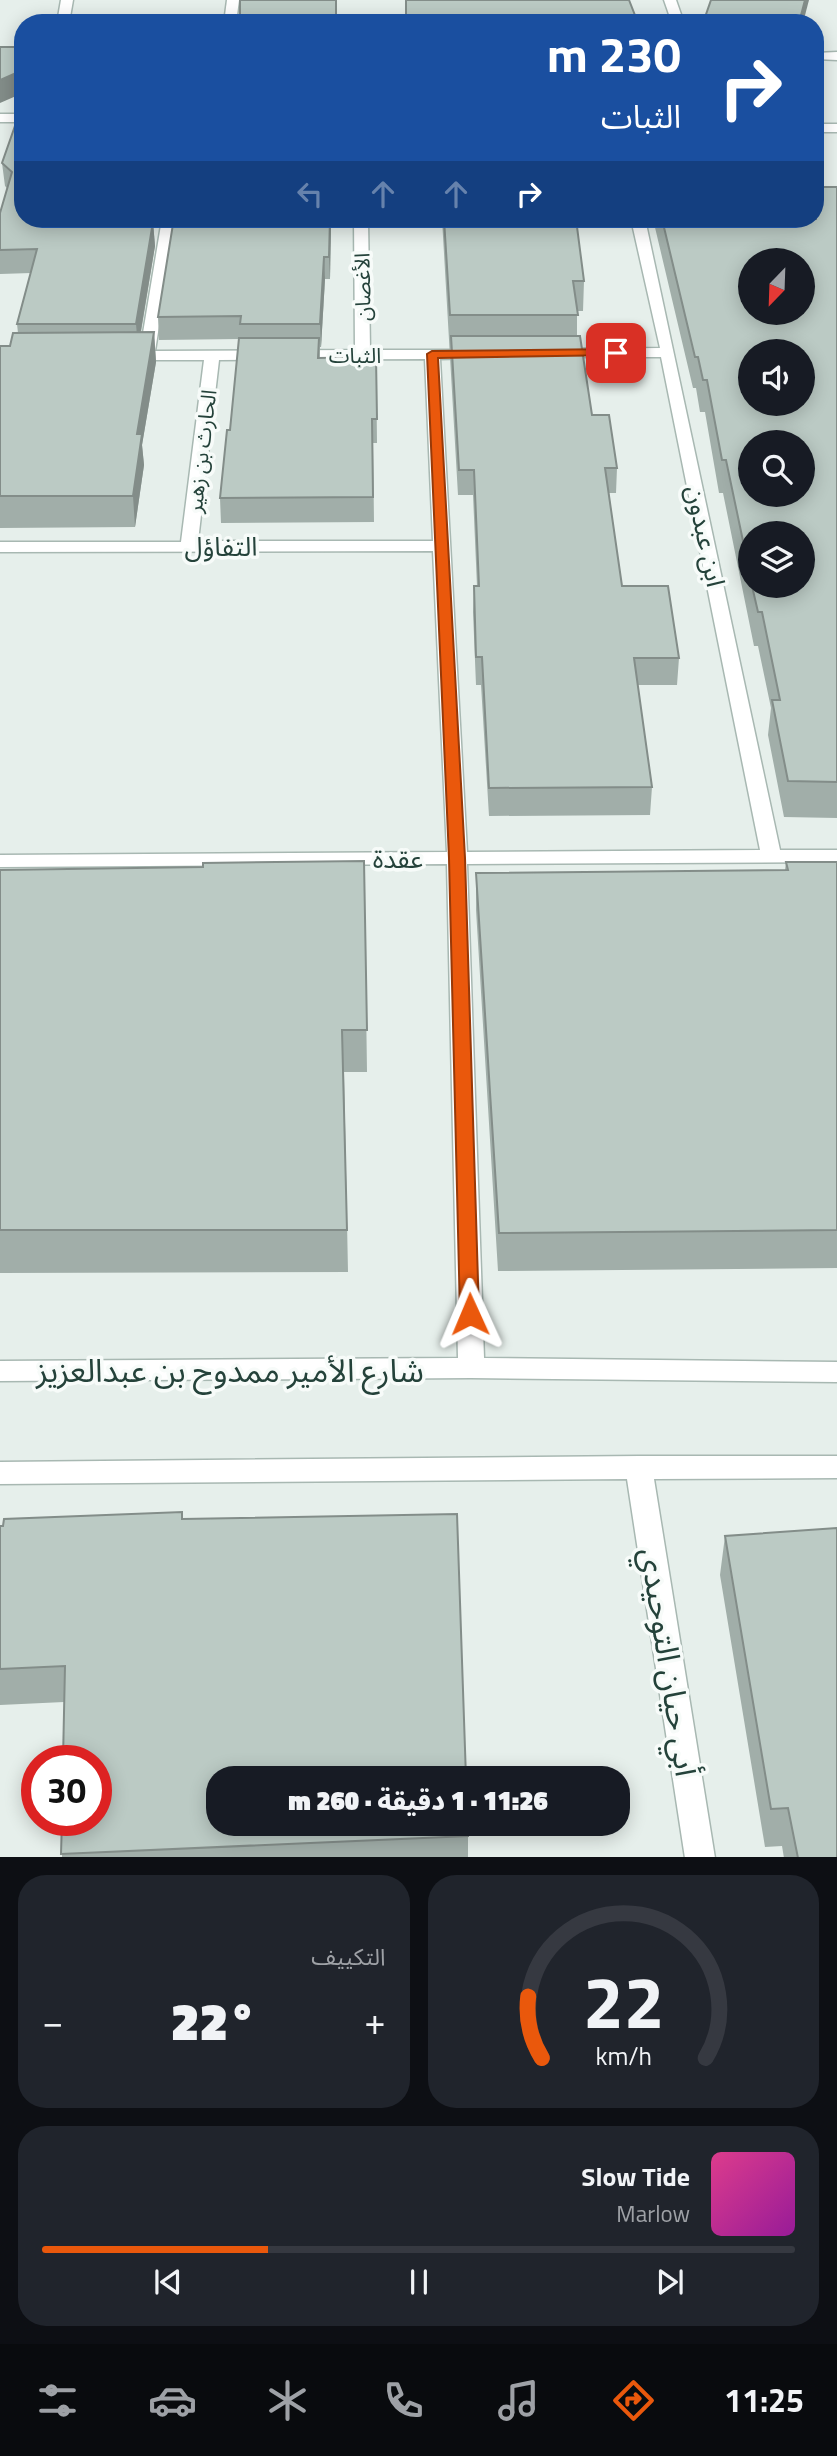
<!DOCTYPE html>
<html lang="ar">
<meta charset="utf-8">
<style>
:root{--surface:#171b24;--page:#20242c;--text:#f1f3f6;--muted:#9ea1a6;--line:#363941;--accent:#ea580c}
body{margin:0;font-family:"Titillium Web","Noto Sans Arabic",sans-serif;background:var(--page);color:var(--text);direction:rtl;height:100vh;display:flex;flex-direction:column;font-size:26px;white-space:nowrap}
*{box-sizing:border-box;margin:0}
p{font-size:23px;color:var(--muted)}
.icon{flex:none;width:38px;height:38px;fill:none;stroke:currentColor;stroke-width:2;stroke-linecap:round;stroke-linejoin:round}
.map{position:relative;height:1857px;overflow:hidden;direction:ltr}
.side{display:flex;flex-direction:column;gap:18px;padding:18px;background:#0d0f14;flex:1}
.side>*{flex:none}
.top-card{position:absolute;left:14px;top:14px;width:810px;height:214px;border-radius:28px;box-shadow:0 4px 18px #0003;direction:rtl;background:#1a4fa0;color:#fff;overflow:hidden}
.needle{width:46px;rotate:203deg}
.buttons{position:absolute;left:738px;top:248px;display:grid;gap:14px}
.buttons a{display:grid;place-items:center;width:77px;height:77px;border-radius:50%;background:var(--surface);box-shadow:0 4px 18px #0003;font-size:35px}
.speed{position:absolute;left:21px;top:1745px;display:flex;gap:14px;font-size:35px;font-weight:700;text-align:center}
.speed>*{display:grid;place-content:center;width:91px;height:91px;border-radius:50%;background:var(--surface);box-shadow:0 4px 18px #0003;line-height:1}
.speed .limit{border:10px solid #d22;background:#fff;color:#111}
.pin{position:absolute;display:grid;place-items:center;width:60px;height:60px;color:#fff;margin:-30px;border-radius:14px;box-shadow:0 4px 10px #0006}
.me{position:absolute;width:77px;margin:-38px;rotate:359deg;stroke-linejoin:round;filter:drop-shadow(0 0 5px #0008)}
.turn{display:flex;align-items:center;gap:24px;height:147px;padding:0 28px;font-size:32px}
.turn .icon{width:91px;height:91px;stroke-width:2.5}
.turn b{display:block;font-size:49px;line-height:60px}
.lanes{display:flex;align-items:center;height:66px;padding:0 28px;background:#0003;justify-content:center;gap:35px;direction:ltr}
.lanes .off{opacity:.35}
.big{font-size:52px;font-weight:800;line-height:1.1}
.side .widget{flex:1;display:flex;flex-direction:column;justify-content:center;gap:10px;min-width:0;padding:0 24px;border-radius:28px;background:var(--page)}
.side .dial{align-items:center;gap:0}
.dial svg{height:182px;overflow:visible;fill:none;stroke:var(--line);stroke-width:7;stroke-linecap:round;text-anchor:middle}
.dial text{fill:var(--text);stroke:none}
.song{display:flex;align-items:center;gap:21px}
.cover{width:84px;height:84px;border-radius:10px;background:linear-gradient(135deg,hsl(330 70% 55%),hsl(300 70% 35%))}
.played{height:7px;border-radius:4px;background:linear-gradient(90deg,var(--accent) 30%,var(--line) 30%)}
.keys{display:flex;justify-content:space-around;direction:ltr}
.heat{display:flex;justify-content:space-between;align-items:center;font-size:38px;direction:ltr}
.side .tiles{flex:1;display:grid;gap:18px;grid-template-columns:1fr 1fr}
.widget:last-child{grid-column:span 2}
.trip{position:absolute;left:206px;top:1766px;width:424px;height:70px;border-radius:28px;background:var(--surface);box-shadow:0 4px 18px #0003;font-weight:800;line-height:70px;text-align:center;direction:rtl}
.tab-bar{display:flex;height:112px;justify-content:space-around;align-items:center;background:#090b0e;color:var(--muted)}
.tab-bar .icon{width:49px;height:49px}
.tab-bar .on{color:var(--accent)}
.tab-bar b{font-size:32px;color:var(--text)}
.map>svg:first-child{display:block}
</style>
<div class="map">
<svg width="837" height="1858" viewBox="0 0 837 1858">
<rect width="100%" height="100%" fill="#e6efeb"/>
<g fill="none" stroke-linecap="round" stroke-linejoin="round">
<!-- minor casing -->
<g stroke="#a8b8b2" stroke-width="3">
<g id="minor">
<path d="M61,0H73L69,23H57Z"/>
<path d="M227,0H239L236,23H224Z"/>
<path d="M664,0H676L684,23H672Z"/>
<path d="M837,52V60L816,59V53Z"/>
<rect x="0" y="114" width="23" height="8"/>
<rect x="816" y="124" width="21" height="8"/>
<path d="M162,219H176L155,351L355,350L354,219H368L370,350H477L484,354L477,358L440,359L467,852L760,850L661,357H555L548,353L555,349L660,348L631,219H645L780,850H837V862L467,864L484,1358L837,1362V1382L471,1378L0,1381V1361L458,1358L447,864L0,867V855L447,852L433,551L0,552V542H181L204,360H128L121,356L128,352L140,351ZM425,359L433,541H198L219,360Z"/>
<path d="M639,1456H837V1478L654,1479L715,1858H685L627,1479L0,1484V1462Z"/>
</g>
</g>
<!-- minor -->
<use href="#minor" fill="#fff" fill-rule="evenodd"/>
</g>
<!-- wall -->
<g fill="#a1aea9" fill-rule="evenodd">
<path d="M406,0L638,23H406Z"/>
<path d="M23,103V219H95L94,223L153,222L155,246L141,332H154L156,362L142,445L144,465L135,527L0,528V346H10L18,333L17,324L31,273L0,274V213L7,188L5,186L2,163Z"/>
<path d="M837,187V818L784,817L768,735L771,708L758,646H754L723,493H719L705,412H700L696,388H693L653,219H816ZM751,534L803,586H751Z"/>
<path d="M331,219L330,279H325L321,347H320V358L376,357L377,443H373L374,522L221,523L220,498L230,430L239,339L159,340L158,317L179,224Z"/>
<path d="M442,219H576L584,281L583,311H577V336L592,415L617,468L616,493H609L622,586L679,658L677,685H637L652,787L650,815L489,816L481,685H476L473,612L474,586H477L473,495H458Z"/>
<path d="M364,861L367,1072H344L348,1272L0,1273V870L203,867Z"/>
<path d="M786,862H837V1268L498,1271L476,910V873L785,870Z"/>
<path d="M182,1512L183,1519L468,1836V1858H62L64,1702L0,1705V1526Z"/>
<path d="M725,1536L837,1858H784L782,1846L765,1847L720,1575Z"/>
</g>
<!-- shaded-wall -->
<g fill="#838d89">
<path d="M805,0H809L803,23H799Z"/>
<path d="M23,70V93L0,103V80Z"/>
<path d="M89,219H95L91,247L88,223Z"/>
<path d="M330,219H331L330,279L329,257Z"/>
<path d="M153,222L155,246L138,348L136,324Z"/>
<path d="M324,257L325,279L321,347L320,324Z"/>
<path d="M154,332L156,362L142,445L144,465L135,527L133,496L137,434Z"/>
</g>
<!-- building -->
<g fill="#bbcac4" stroke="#838d89" stroke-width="2" fill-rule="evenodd">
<rect x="240" y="0" width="96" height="23"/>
<path d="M406,0H629L638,23H507V19L406,20Z"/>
<path d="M711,0H805L799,23H703Z"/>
<path d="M0,47H23V70L0,80Z"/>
<path d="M23,103V219H89L88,223L153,222L136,324H17L37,249L0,250V213L12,172L2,163Z"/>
<path d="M816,187H837V782L788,781L772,700H780L762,612H758L752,586H803V534H751V579L726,460H722L707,380H703L698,357H695L662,219H816ZM751,261H803V313H751ZM751,352H803V404H751ZM751,443H803V495H751Z"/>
<path d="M179,219H330L329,257H324L320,324H240L241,316L158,317L173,224H179Z"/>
<path d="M444,219H576L584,281H573L578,315H450Z"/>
<path d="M154,332L137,434H142L133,496H0V346H10L13,333Z"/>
<path d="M451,336H580L592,415H609L617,468H605L622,586H668L679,658H634L652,787L489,788L482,657H476L474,586H479L474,470H459Z"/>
<path d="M239,338H319L318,358L376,357L377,419H372L373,497L220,498L227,430H230Z"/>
<path d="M364,861L367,1030H342L347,1230H0V870L203,867V863Z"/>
<path d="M786,862H837V1230L499,1233L476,873L788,870Z"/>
<path d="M182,1512V1519L457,1514L466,1778H219V1824H468V1836L61,1854L62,1820H96V1760H63L65,1666L0,1669V1526H3L4,1519Z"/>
<path d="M837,1528V1858H798L788,1808L771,1809L725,1536Z"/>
</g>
<!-- route -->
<path fill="#ea580c" stroke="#983908" stroke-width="2" d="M616,349L622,353L620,355L438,358L465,858L479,1314L476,1319H463L460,1314L449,858L427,354L432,351Z"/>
<g text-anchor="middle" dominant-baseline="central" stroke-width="7" stroke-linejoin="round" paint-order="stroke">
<!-- far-street labels -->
<g font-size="21" fill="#24423a" stroke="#f7fbf9">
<text transform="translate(362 287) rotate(-91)">الأغصان</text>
<text x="355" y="355">الثبات</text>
<text transform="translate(201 451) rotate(-83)">الحارث بن زهير</text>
</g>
<!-- street labels -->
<g font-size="26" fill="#24423a" stroke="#f7fbf9">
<text transform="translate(706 536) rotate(78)">ابن عبدون</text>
<text x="221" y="546">التفاؤل</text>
<text x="398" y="858">عقدة</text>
</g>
<!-- near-street labels -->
<g font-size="32" fill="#24423a" stroke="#f7fbf9">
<text x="230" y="1370">شارع الأمير ممدوح بن عبدالعزيز</text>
<text transform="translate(670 1662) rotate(81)">أبي حيان التوحيدي</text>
</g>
</g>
</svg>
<div class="buttons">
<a><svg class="needle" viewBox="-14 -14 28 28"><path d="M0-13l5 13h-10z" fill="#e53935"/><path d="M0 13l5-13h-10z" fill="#9ea1a6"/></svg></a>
<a><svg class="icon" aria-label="sound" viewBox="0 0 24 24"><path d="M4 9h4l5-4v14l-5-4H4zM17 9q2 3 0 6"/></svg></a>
<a><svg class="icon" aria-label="search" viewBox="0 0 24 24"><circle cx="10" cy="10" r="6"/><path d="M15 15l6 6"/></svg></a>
<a><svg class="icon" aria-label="layers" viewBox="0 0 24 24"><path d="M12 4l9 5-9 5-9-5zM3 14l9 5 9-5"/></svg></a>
</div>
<div class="speed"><div class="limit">30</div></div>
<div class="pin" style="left:616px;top:353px;background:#d93025"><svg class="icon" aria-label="arrive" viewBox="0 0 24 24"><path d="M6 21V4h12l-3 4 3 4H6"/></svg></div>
<svg class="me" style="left:470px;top:1314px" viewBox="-20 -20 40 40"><path d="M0-17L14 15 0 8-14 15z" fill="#ea580c" stroke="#fff" stroke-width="4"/></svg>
<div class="trip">11:26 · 1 دقيقة · 260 m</div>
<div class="top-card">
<div class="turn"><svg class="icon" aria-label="right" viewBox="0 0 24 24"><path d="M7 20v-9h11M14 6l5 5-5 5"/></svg><div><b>230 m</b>الثبات</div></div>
<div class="lanes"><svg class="icon off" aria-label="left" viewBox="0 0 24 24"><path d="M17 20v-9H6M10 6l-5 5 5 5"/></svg><svg class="icon off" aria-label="ahead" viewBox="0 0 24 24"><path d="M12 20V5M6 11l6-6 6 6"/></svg><svg class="icon off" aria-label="ahead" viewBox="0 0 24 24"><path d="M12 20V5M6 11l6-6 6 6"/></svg><svg class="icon" aria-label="right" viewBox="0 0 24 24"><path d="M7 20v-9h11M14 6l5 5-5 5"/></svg></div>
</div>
</div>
<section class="side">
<div class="tiles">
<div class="widget dial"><svg viewBox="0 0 100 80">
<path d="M14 69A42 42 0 1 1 86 69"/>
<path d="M14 69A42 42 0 0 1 8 42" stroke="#ea580c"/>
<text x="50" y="56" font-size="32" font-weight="700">22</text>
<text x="50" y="72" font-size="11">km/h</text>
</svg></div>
<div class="widget"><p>التكييف</p>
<div class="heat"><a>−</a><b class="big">22°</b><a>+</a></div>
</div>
<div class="widget">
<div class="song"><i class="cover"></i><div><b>Slow Tide</b><p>Marlow</p></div></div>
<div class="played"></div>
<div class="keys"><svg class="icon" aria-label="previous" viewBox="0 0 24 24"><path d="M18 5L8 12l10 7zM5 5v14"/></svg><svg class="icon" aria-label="pause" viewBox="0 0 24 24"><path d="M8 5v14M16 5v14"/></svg><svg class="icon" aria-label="next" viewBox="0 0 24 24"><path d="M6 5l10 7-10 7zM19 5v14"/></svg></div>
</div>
</div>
</section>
<nav class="tab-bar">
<b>11:25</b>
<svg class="icon on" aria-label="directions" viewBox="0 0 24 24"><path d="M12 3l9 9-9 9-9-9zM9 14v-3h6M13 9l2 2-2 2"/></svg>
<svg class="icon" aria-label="music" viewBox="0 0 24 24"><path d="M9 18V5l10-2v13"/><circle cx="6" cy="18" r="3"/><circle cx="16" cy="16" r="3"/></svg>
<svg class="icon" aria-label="phone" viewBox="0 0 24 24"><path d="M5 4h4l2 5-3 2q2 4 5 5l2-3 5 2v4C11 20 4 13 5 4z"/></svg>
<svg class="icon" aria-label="climate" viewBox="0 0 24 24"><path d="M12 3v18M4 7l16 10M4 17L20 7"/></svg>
<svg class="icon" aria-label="car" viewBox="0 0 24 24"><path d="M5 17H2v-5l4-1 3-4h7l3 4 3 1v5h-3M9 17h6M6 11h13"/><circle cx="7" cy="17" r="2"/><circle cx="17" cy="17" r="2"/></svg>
<svg class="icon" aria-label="filters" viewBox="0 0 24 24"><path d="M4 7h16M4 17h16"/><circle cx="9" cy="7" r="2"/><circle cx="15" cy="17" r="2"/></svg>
</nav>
